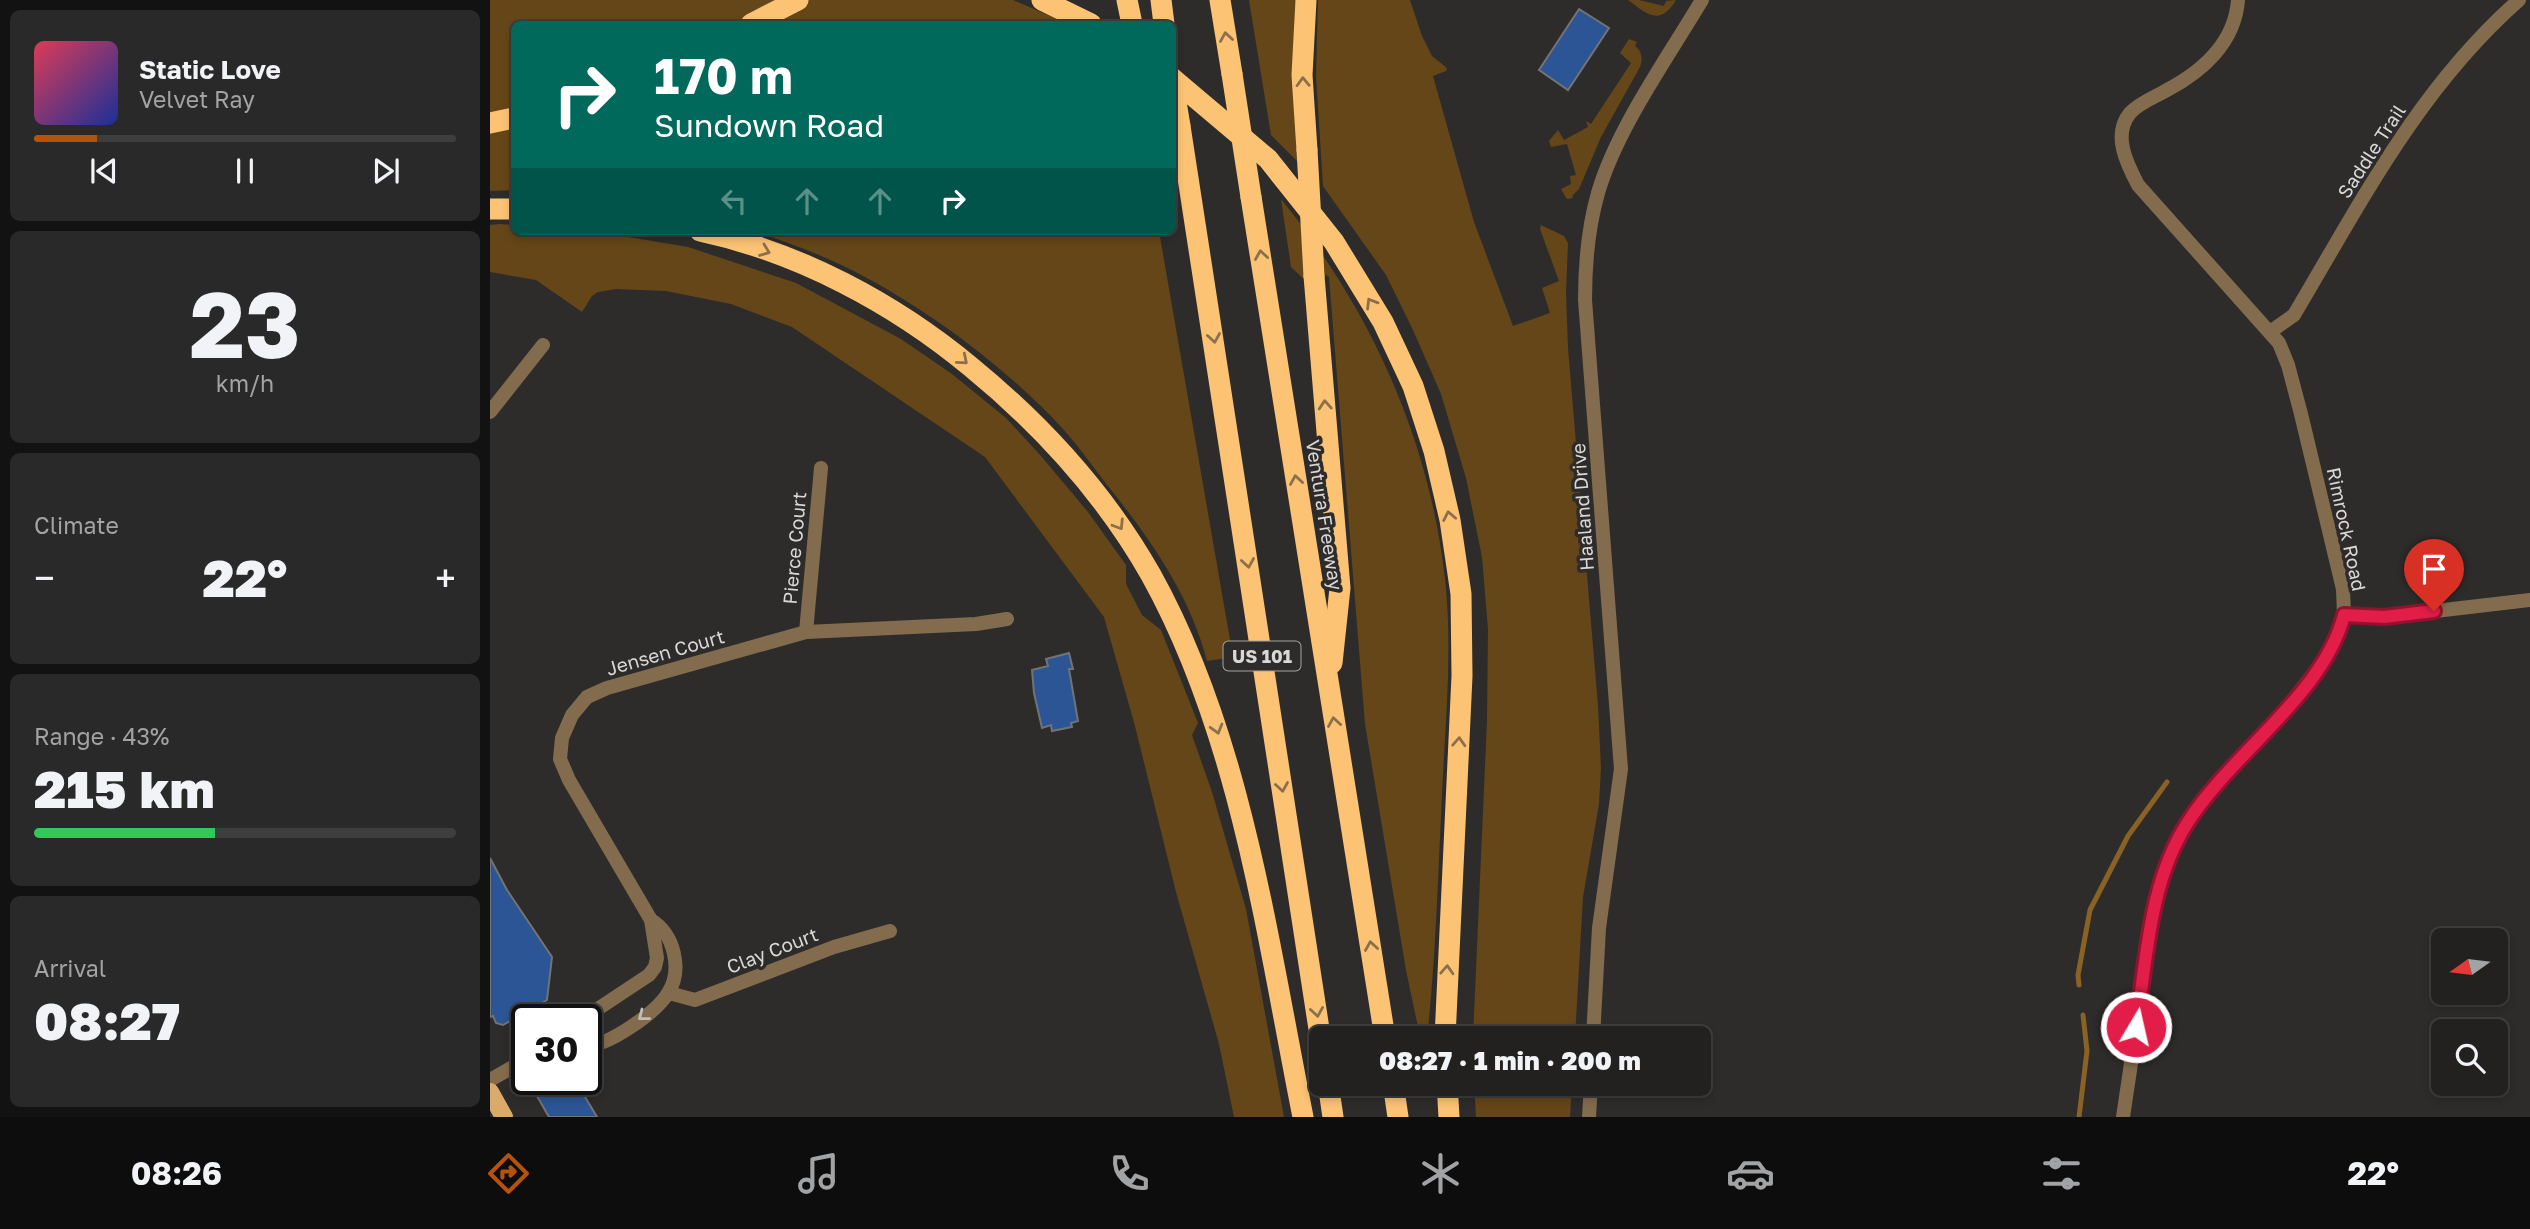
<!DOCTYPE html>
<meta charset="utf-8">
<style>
:root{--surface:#222120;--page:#2a2929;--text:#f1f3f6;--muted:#a2a3a5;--line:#3f3e3e;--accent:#b45309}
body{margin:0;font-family:"Golos Text",sans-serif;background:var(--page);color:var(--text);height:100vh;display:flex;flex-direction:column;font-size:26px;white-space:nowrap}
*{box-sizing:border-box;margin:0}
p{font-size:23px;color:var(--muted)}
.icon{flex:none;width:38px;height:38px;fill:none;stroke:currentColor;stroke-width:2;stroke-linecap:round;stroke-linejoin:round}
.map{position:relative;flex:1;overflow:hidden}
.drawer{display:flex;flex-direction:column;gap:10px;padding:10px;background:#131212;width:490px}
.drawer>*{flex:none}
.guide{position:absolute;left:21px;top:21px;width:665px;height:214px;border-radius:10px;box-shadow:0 4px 10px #0003,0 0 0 2px var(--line);background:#00695c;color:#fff;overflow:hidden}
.needle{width:46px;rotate:256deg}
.fabs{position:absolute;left:1941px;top:928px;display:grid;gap:14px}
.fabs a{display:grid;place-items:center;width:77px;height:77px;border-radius:10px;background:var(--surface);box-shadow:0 4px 10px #0003,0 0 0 2px var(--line);font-size:35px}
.speed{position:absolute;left:21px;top:1004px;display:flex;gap:14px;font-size:35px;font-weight:700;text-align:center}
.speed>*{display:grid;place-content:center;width:91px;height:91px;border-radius:50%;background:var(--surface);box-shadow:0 4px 10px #0003,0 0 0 2px var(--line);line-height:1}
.speed .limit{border:4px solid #111;border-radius:10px;background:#fff;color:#111}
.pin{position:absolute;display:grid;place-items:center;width:60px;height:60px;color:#fff;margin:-72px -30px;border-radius:50% 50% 50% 0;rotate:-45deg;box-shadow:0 0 7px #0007}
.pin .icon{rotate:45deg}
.me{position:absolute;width:77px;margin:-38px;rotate:9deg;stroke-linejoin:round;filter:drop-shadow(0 0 5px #0008)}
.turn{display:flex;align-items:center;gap:24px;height:147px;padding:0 28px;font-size:32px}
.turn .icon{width:91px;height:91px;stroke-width:2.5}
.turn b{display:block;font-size:49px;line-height:60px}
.lanes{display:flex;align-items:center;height:66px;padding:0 28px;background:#0003;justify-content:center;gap:35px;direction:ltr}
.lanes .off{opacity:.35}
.big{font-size:52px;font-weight:800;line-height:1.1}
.drawer .tile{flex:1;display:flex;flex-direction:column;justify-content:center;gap:10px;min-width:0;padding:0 24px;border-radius:10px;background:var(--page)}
.drawer .dial{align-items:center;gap:0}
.dial b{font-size:91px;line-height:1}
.song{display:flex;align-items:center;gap:21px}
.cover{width:84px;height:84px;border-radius:10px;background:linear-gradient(135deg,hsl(350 70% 55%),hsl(230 70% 35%))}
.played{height:7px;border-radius:4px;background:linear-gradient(90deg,var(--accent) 15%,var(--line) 15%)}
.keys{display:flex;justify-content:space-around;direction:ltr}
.heat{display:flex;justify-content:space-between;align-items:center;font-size:38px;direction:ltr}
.charge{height:10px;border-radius:5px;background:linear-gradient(90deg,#34c759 43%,var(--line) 0)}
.trip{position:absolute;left:819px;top:1026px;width:402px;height:70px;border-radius:10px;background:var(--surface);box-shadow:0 4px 10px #0003,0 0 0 2px var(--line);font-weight:800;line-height:70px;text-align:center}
.tabs{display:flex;height:112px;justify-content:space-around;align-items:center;background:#0e0d0d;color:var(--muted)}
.tabs .icon{width:49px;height:49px}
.tabs .on{color:var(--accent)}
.tabs b{font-size:32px;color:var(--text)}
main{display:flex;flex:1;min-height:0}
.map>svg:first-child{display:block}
</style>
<main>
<section class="drawer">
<div class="tile">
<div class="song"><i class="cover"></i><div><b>Static Love</b><p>Velvet Ray</p></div></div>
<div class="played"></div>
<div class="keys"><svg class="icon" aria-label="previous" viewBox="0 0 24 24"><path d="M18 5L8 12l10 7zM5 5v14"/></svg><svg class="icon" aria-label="pause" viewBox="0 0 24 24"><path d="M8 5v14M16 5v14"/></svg><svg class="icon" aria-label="next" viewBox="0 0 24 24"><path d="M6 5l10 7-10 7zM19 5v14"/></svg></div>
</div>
<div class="tile dial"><b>23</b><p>km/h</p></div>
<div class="tile"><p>Climate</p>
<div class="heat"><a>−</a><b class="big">22°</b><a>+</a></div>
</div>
<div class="tile"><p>Range · 43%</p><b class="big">215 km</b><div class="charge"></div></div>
<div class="tile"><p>Arrival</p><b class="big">08:27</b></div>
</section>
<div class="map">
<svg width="2040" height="1117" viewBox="0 0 2040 1117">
<rect width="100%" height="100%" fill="#2e2c2a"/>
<!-- green -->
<g fill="#654618">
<path d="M0,0H523L579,24H24V190L0,191Z"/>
<path d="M759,0H808V162L781,135Z"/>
<path d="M828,0H920L932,36L942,56L957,68L956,71L943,76L984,222L1023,326L1060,313L1052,288L1069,281L1050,229L1051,225L1074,236L1078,243L1076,293L1078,348L1108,706L1111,768L1109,804L1093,897L1085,1038H983L997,721L998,629L992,557L976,478L951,394L923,330L896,275L833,186L826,77Z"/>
<path d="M1138,0H1149L1174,6L1176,1L1186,0C1170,26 1158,15 1138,0Z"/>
<path d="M1139,39L1147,42L1145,46C1152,51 1153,59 1150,67L1111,137L1089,189L1082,196L1083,198L1077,199L1071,189L1081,184L1080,176L1086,175L1077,144L1061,147L1059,141L1068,130L1074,140L1098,127L1096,121L1101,124L1141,63L1130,53Z"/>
<path d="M791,199C880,309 939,437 955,579C963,651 955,724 952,796C948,874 946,952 938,1029L928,1027L916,970L875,724L839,277L815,260L817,282L801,267Z"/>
<path d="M10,224L24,225V231L108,232L198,247L306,283L411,339L462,374L516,418L551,456L598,512L636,565V584L652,615L671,630L708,723L702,735L722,792L756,909L794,1117H744L729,1044L686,892L645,726L614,617L495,457L302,327L241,304L176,291L126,289L108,292L102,296L92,312L46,280L0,272V225Z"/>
<path d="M264,231H669L743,657L717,661C701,599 665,546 626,496C608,474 592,450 573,429C512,362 413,290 329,255C308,246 286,239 264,231Z"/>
<path d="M984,1083H1082L1080,1117H986Z"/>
</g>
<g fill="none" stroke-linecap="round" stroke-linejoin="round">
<!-- stream -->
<g stroke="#8a6224" stroke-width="5">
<path d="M1589,985L1588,975L1600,910L1638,836L1677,782"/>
<path d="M1589,1117L1597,1051L1593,1015"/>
</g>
</g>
<!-- building -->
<g fill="#2c5596" stroke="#717375" stroke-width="2">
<path d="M1089,9L1119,28L1078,90L1049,70Z"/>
<path d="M579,653L583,669H579L588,721L581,723L582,727L562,731L561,725L552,728L544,693L542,670L558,666L556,659Z"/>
<path d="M0,858L17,890L62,957L57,1000L13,1025L6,1023L3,1016L0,1017Z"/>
<path d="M75,1080H85L107,1117H59L47,1096Z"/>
</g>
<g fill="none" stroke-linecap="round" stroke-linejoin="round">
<!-- minor -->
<g stroke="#836c4e" stroke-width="14">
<path d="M1780,332L1804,315C1871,202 1929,88 2029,0"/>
<path d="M0,412L53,345"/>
<path d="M1854,615L1894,617L2040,600"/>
<path d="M316,632L331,468"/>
<path d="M179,993L205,1000L344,947L400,931"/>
<path d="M91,1020L159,975L165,967L167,958L161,920L79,780L70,759L72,738L82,715L97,697L117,688L316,632L486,624L517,619"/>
<path d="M96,1046C118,1046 166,1013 178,993C193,970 184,933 161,920"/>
<path d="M0,1080L37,1059"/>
<path d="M1633,1117L1663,916L1679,858L1688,838L1711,804L1798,706L1831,664L1845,643L1850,629L1854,615L1853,589L1811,414L1798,365L1789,343L1648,185C1637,164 1622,135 1640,113C1649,103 1665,97 1677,90C1713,71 1745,42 1748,0"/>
</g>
<!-- tertiary -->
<g stroke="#836c4e" stroke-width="14">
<path d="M1103,1038L1109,928L1131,769L1095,300C1095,264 1098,228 1108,193C1126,130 1178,57 1212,0"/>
<path d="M1099,1117L1101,1083"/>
</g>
<!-- primary -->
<path stroke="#d9aa6a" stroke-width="18" d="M0,1092L14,1117"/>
<!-- motorway -->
<g stroke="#fcc374" stroke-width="21">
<path d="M552,0L601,24"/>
<path d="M637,0L642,24"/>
<path d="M671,0L674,24"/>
<path d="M730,0L742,74"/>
<path d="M816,0L812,75L817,150"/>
<path d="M261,24L308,0"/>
<path d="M682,78L778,159L844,242L893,322L923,386L944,451L960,520L971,594L972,676L955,1038"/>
<path d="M0,123L24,118"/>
<path d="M690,126L831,1042"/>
<path d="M761,197L895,1038"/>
<path d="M0,209H24"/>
<path d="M210,231C308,252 404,303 481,367C553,426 615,494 661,575C751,737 777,937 813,1117"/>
<path d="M824,276L850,588L842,663"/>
<path d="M838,1083L843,1117"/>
<path d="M903,1083L908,1117"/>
<path d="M957,1083L959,1117"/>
</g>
<!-- motorway-bridge -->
<g stroke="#fcc374" stroke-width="21">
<path d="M742,74L761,197"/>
<path d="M682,78L690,126"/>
<path d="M817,150L824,276"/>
</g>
</g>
<!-- one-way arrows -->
<defs><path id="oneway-chevron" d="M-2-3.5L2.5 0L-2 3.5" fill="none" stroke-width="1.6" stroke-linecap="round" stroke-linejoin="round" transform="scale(1.75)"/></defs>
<g stroke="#8b704b">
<use href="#oneway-chevron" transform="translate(736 37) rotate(-99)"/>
<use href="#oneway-chevron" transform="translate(813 82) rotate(-92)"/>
<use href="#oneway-chevron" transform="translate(275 251) rotate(21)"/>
<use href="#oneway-chevron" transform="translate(771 255) rotate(-99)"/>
<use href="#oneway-chevron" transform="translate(881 303) rotate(-121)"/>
<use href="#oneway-chevron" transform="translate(724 338) rotate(81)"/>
<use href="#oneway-chevron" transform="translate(473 360) rotate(40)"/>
<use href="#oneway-chevron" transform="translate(835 405) rotate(-94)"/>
<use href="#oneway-chevron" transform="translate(806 480) rotate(-99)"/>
<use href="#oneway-chevron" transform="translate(959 516) rotate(-101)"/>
<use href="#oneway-chevron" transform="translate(629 525) rotate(58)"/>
<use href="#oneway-chevron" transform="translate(758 563) rotate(81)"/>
<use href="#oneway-chevron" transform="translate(844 722) rotate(-99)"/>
<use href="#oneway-chevron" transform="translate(727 729) rotate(74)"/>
<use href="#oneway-chevron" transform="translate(969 742) rotate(-87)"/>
<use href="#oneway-chevron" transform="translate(792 787) rotate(81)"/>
<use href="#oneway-chevron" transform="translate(881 946) rotate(-99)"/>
<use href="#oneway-chevron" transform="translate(957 970) rotate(-87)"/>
<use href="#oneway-chevron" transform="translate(827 1012) rotate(81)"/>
</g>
<use stroke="#c4bdb5" href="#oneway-chevron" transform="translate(153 1016) rotate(142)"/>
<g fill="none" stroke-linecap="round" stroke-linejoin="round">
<!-- route casing -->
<g stroke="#92132f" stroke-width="18">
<path id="route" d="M1646,1027C1657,958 1659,882 1698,822C1741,754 1834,694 1854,615L1894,617L1944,611"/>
</g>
<!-- route -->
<use href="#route" stroke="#e11d48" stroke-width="12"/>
</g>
<g text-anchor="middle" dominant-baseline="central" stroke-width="7" stroke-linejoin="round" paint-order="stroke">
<!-- shield labels -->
<rect fill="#2e2c2a" stroke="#a6a4a3" stroke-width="2" x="733.5" y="641.5" width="77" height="29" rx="5"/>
<g font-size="18" font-weight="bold" fill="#d9d8d7">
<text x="772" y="656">US 101</text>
</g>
<!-- street labels -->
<g font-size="19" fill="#d9d8d7" stroke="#2e2c2a">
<text transform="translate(1881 151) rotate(-57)">Saddle Trail</text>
<text transform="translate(1092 507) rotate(-94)">Haaland Drive</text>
<text transform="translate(835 515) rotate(81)">Ventura Freeway</text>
<text transform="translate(1857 529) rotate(78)">Rimrock Road</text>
<text transform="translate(304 548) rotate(-85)">Pierce Court</text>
<text transform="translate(175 652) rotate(-16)">Jensen Court</text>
<text transform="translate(282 950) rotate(-21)">Clay Court</text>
</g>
</g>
</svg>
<div class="fabs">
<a><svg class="needle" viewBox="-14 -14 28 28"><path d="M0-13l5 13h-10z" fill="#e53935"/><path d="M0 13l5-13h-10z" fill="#a2a3a5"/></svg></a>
<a><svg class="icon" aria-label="search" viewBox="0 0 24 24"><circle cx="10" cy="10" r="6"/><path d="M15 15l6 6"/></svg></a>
</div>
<div class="speed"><div class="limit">30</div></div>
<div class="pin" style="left:1944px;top:611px;background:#d93025"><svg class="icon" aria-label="arrive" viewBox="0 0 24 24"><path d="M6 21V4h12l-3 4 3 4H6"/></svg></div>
<svg class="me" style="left:1646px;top:1027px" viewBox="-20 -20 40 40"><circle r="17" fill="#e11d48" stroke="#fff" stroke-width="3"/><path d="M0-11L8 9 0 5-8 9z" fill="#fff"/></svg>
<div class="trip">08:27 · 1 min · 200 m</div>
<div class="guide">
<div class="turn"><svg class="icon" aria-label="right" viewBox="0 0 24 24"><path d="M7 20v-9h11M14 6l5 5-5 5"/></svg><div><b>170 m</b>Sundown Road</div></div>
<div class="lanes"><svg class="icon off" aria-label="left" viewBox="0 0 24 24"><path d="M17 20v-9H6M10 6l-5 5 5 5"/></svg><svg class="icon off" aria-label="ahead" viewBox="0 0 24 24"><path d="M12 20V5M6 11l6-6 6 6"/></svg><svg class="icon off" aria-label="ahead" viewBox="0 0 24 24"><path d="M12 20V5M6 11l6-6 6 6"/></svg><svg class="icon" aria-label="right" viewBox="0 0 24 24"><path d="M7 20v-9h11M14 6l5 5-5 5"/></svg></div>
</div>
</div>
</main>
<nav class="tabs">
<b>08:26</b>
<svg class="icon on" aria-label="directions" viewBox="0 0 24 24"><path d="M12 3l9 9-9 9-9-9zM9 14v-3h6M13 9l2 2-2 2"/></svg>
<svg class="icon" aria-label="music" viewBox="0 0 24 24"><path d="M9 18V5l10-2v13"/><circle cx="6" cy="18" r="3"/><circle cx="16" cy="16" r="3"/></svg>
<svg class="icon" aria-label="phone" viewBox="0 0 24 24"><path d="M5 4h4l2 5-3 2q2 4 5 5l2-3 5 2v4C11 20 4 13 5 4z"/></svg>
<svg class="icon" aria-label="climate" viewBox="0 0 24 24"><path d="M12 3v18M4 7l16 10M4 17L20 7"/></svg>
<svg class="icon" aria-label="car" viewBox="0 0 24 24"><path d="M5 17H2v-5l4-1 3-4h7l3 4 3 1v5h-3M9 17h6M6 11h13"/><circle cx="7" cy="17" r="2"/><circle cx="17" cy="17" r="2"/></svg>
<svg class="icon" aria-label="filters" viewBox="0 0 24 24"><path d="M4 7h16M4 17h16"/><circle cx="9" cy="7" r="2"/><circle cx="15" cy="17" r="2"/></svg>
<b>22°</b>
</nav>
